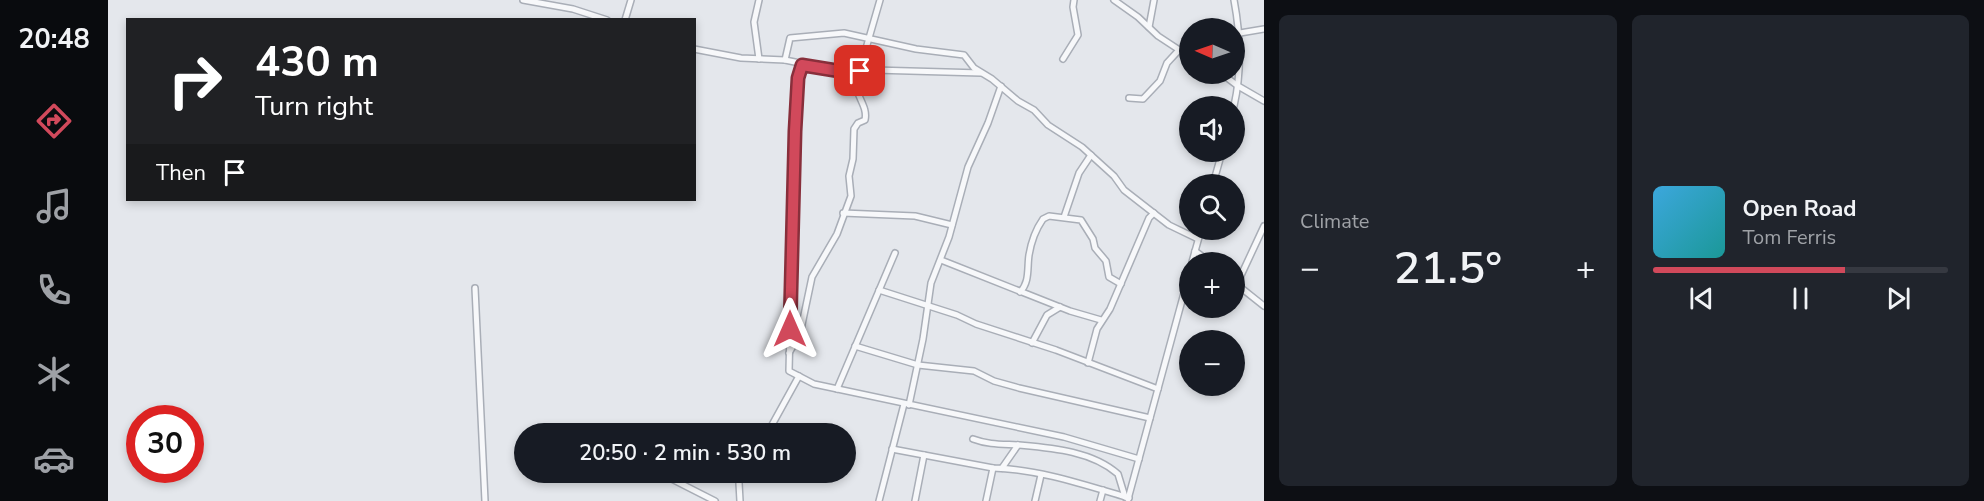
<!DOCTYPE html>
<meta charset="utf-8">
<style>
:root{--surface:#171b24;--page:#20242c;--text:#f1f3f6;--muted:#9ea1a6;--line:#363941;--accent:#d1495b}
body{margin:0;font-family:"Nunito Sans",sans-serif;background:var(--page);color:var(--text);height:100vh;display:flex;flex-direction:column;font-size:22px;white-space:nowrap}
*{box-sizing:border-box;margin:0}
p{font-size:20px;color:var(--muted)}
.icon{flex:none;width:33px;height:33px;fill:none;stroke:currentColor;stroke-width:2;stroke-linecap:round;stroke-linejoin:round}
.map{position:relative;flex:1;overflow:hidden}
.panel{display:flex;flex-direction:column;gap:15px;padding:15px;background:#0d0f14;width:720px}
.panel>*{flex:none}
.top-card{position:absolute;left:18px;top:18px;width:570px;height:183px;border-radius:0px;box-shadow:0 3px 9px #0003;background:#202124;color:#fff;overflow:hidden}
.needle{width:39px;rotate:272deg}
.controls{position:absolute;left:1071px;top:18px;display:grid;gap:12px}
.controls a{display:grid;place-items:center;width:66px;height:66px;border-radius:50%;background:var(--surface);box-shadow:0 3px 9px #0003;font-size:30px}
.speed{position:absolute;left:18px;top:405px;display:flex;gap:12px;font-size:30px;font-weight:700;text-align:center}
.speed>*{display:grid;place-content:center;width:78px;height:78px;border-radius:50%;background:var(--surface);box-shadow:0 3px 9px #0003;line-height:1}
.speed .limit{border:9px solid #d22;background:#fff;color:#111}
.pin{position:absolute;display:grid;place-items:center;width:51px;height:51px;color:#fff;margin:-26px;border-radius:12px;box-shadow:0 3px 9px #0006}
.me{position:absolute;width:66px;margin:-33px;rotate:0deg;stroke-linejoin:round;filter:drop-shadow(0 0 4px #0008)}
.turn{display:flex;align-items:center;gap:21px;height:126px;padding:0 30px;font-size:27px}
.turn .icon{width:78px;height:78px;stroke-width:2.5}
.turn b{display:block;font-size:42px;line-height:51px}
.then{display:flex;align-items:center;height:57px;padding:0 30px;background:#0003;gap:12px;font-size:22px}
.big{font-size:45px;font-weight:600;line-height:1.1}
.panel .widget{flex:1;display:flex;flex-direction:column;justify-content:center;gap:9px;min-width:0;padding:0 21px;border-radius:9px;background:var(--page)}
.song{display:flex;align-items:center;gap:18px}
.cover{width:72px;height:72px;border-radius:9px;background:linear-gradient(135deg,hsl(200 70% 55%),hsl(180 70% 35%))}
.played{height:6px;border-radius:3px;background:linear-gradient(90deg,var(--accent) 65%,var(--line) 65%)}
.keys{display:flex;justify-content:space-around;direction:ltr}
.heat{display:flex;justify-content:space-between;align-items:center;font-size:33px;direction:ltr}
.panel .tiles{flex:1;display:grid;gap:15px;grid-template-columns:repeat(2,1fr)}
.trip{position:absolute;left:406px;top:423px;width:342px;height:60px;border-radius:30px;background:var(--surface);box-shadow:0 3px 9px #0003;font-weight:600;line-height:60px;text-align:center}
main{display:flex;flex:1;min-height:0}
.dock{display:flex;flex-direction:column;width:108px;justify-content:space-around;align-items:center;background:#090b0e;color:var(--muted)}
.dock .icon{width:42px;height:42px}
.dock .selected{color:var(--accent)}
.dock b{font-size:27px;color:var(--text)}
.map>svg:first-child{display:block}
</style>
<main>
<nav class="dock">
<b>20:48</b>
<svg class="icon selected" aria-label="directions" viewBox="0 0 24 24"><path d="M12 3l9 9-9 9-9-9zM9 14v-3h6M13 9l2 2-2 2"/></svg>
<svg class="icon" aria-label="music" viewBox="0 0 24 24"><path d="M9 18V5l10-2v13"/><circle cx="6" cy="18" r="3"/><circle cx="16" cy="16" r="3"/></svg>
<svg class="icon" aria-label="phone" viewBox="0 0 24 24"><path d="M5 4h4l2 5-3 2q2 4 5 5l2-3 5 2v4C11 20 4 13 5 4z"/></svg>
<svg class="icon" aria-label="climate" viewBox="0 0 24 24"><path d="M12 3v18M4 7l16 10M4 17L20 7"/></svg>
<svg class="icon" aria-label="car" viewBox="0 0 24 24"><path d="M5 17H2v-5l4-1 3-4h7l3 4 3 1v5h-3M9 17h6M6 11h13"/><circle cx="7" cy="17" r="2"/><circle cx="17" cy="17" r="2"/></svg>
</nav>
<div class="map">
<svg width="1156" height="501" viewBox="0 0 1156 501">
<rect width="100%" height="100%" fill="#e4e7ec"/>
<g fill="none" stroke-linecap="round" stroke-linejoin="round">
<!-- minor casing -->
<g stroke="#a9aeb7" stroke-width="8">
<g id="minor">
<path d="M415,0L465,9L499,20"/>
<path d="M1006,0L1030,17L1050,36L1082,57"/>
<path d="M1126,0C1133,37 1134,70 1126,106"/>
<path d="M517,20L523,0"/>
<path d="M1041,27L1046,0"/>
<path d="M1132,33L1156,29"/>
<path d="M586,49L633,58L677,60L731,71L766,70L873,73"/>
<path d="M651,59L646,22L651,0"/>
<path d="M955,59L970,35L965,7L966,0"/>
<path d="M677,60L682,38L736,33L808,49L856,55L866,68L884,79L910,101L926,110L940,125L974,147L1006,176L1016,190L1061,225L1090,239"/>
<path d="M694,65L690,78L687,131L681,371L706,384L956,437L1031,459"/>
<path d="M1114,74L1130,86L1156,101"/>
<path d="M1021,98L1035,99L1052,81L1059,63L1071,50"/>
<path d="M1105,184L1114,152"/>
<path d="M735,213L807,216L844,225"/>
<path d="M956,217L971,173L983,155"/>
<path d="M1087,251L1102,262"/>
<path d="M833,260L962,311L993,320"/>
<path d="M1084,262L1093,230"/>
<path d="M1127,283L1156,306"/>
<path d="M1129,284L1156,226"/>
<path d="M367,288L377,501"/>
<path d="M771,290L849,315L868,324L948,350L1050,389"/>
<path d="M912,292C922,282 919,268 921,255C923,243 928,229 935,219L941,216L973,220L985,239L987,248L998,261L1001,277L1013,284"/>
<path d="M924,343L939,315L952,307"/>
<path d="M747,346L810,365L866,371L886,381L911,388L1042,418"/>
<path d="M681,353L692,334L704,277L729,234L743,196L741,176L745,159L746,129L750,123L757,120C760,106 748,97 748,83L772,0"/>
<path d="M980,363L989,329L1002,309L1041,218L1046,213"/>
<path d="M729,389L787,253"/>
<path d="M801,405L815,339L823,283L841,237L860,167L880,123L893,86"/>
<path d="M659,434L691,376"/>
<path d="M865,439C881,445 895,444 911,445C944,448 984,451 1010,474L1017,497"/>
<path d="M784,449L885,468C930,469 977,485 1021,498"/>
<path d="M894,468L910,445"/>
<path d="M550,472L607,501"/>
<path d="M1020,499L1082,271"/>
<path d="M632,501L631,483L634,472"/>
<path d="M771,501L796,404"/>
<path d="M807,501L816,455"/>
<path d="M878,501L885,468"/>
<path d="M927,501L933,475"/>
<path d="M992,501L995,490"/>
</g>
</g>
<!-- minor -->
<use href="#minor" stroke="#f7f8fa" stroke-width="5"/>
</g>
<g fill="none" stroke-linecap="round" stroke-linejoin="round">
<!-- route casing -->
<g stroke="#882f3b" stroke-width="15">
<path id="route" d="M682,329L687,131L690,78L694,65L731,71H752"/>
</g>
<!-- route -->
<use href="#route" stroke="#d1495b" stroke-width="10"/>
</g>
</svg>
<div class="controls">
<a><svg class="needle" viewBox="-14 -14 28 28"><path d="M0-13l5 13h-10z" fill="#e53935"/><path d="M0 13l5-13h-10z" fill="#9ea1a6"/></svg></a>
<a><svg class="icon" aria-label="sound" viewBox="0 0 24 24"><path d="M4 9h4l5-4v14l-5-4H4zM17 9q2 3 0 6"/></svg></a>
<a><svg class="icon" aria-label="search" viewBox="0 0 24 24"><circle cx="10" cy="10" r="6"/><path d="M15 15l6 6"/></svg></a>
<a>+</a>
<a>−</a>
</div>
<div class="speed"><div class="limit">30</div></div>
<div class="pin" style="left:752px;top:71px;background:#d93025"><svg class="icon" aria-label="arrive" viewBox="0 0 24 24"><path d="M6 21V4h12l-3 4 3 4H6"/></svg></div>
<svg class="me" style="left:682px;top:329px" viewBox="-20 -20 40 40"><path d="M0-17L14 15 0 8-14 15z" fill="#d1495b" stroke="#fff" stroke-width="4"/></svg>
<div class="trip">20:50 · 2 min · 530 m</div>
<div class="top-card">
<div class="turn"><svg class="icon" aria-label="right" viewBox="0 0 24 24"><path d="M7 20v-9h11M14 6l5 5-5 5"/></svg><div><b>430 m</b>Turn right</div></div>
<div class="then">Then<svg class="icon" aria-label="arrive" viewBox="0 0 24 24"><path d="M6 21V4h12l-3 4 3 4H6"/></svg></div>
</div>
</div>
<section class="panel">
<div class="tiles">
<div class="widget"><p>Climate</p>
<div class="heat"><a>−</a><b class="big">21.5°</b><a>+</a></div>
</div>
<div class="widget">
<div class="song"><i class="cover"></i><div><b>Open Road</b><p>Tom Ferris</p></div></div>
<div class="played"></div>
<div class="keys"><svg class="icon" aria-label="previous" viewBox="0 0 24 24"><path d="M18 5L8 12l10 7zM5 5v14"/></svg><svg class="icon" aria-label="pause" viewBox="0 0 24 24"><path d="M8 5v14M16 5v14"/></svg><svg class="icon" aria-label="next" viewBox="0 0 24 24"><path d="M6 5l10 7-10 7zM19 5v14"/></svg></div>
</div>
</div>
</section>
</main>
